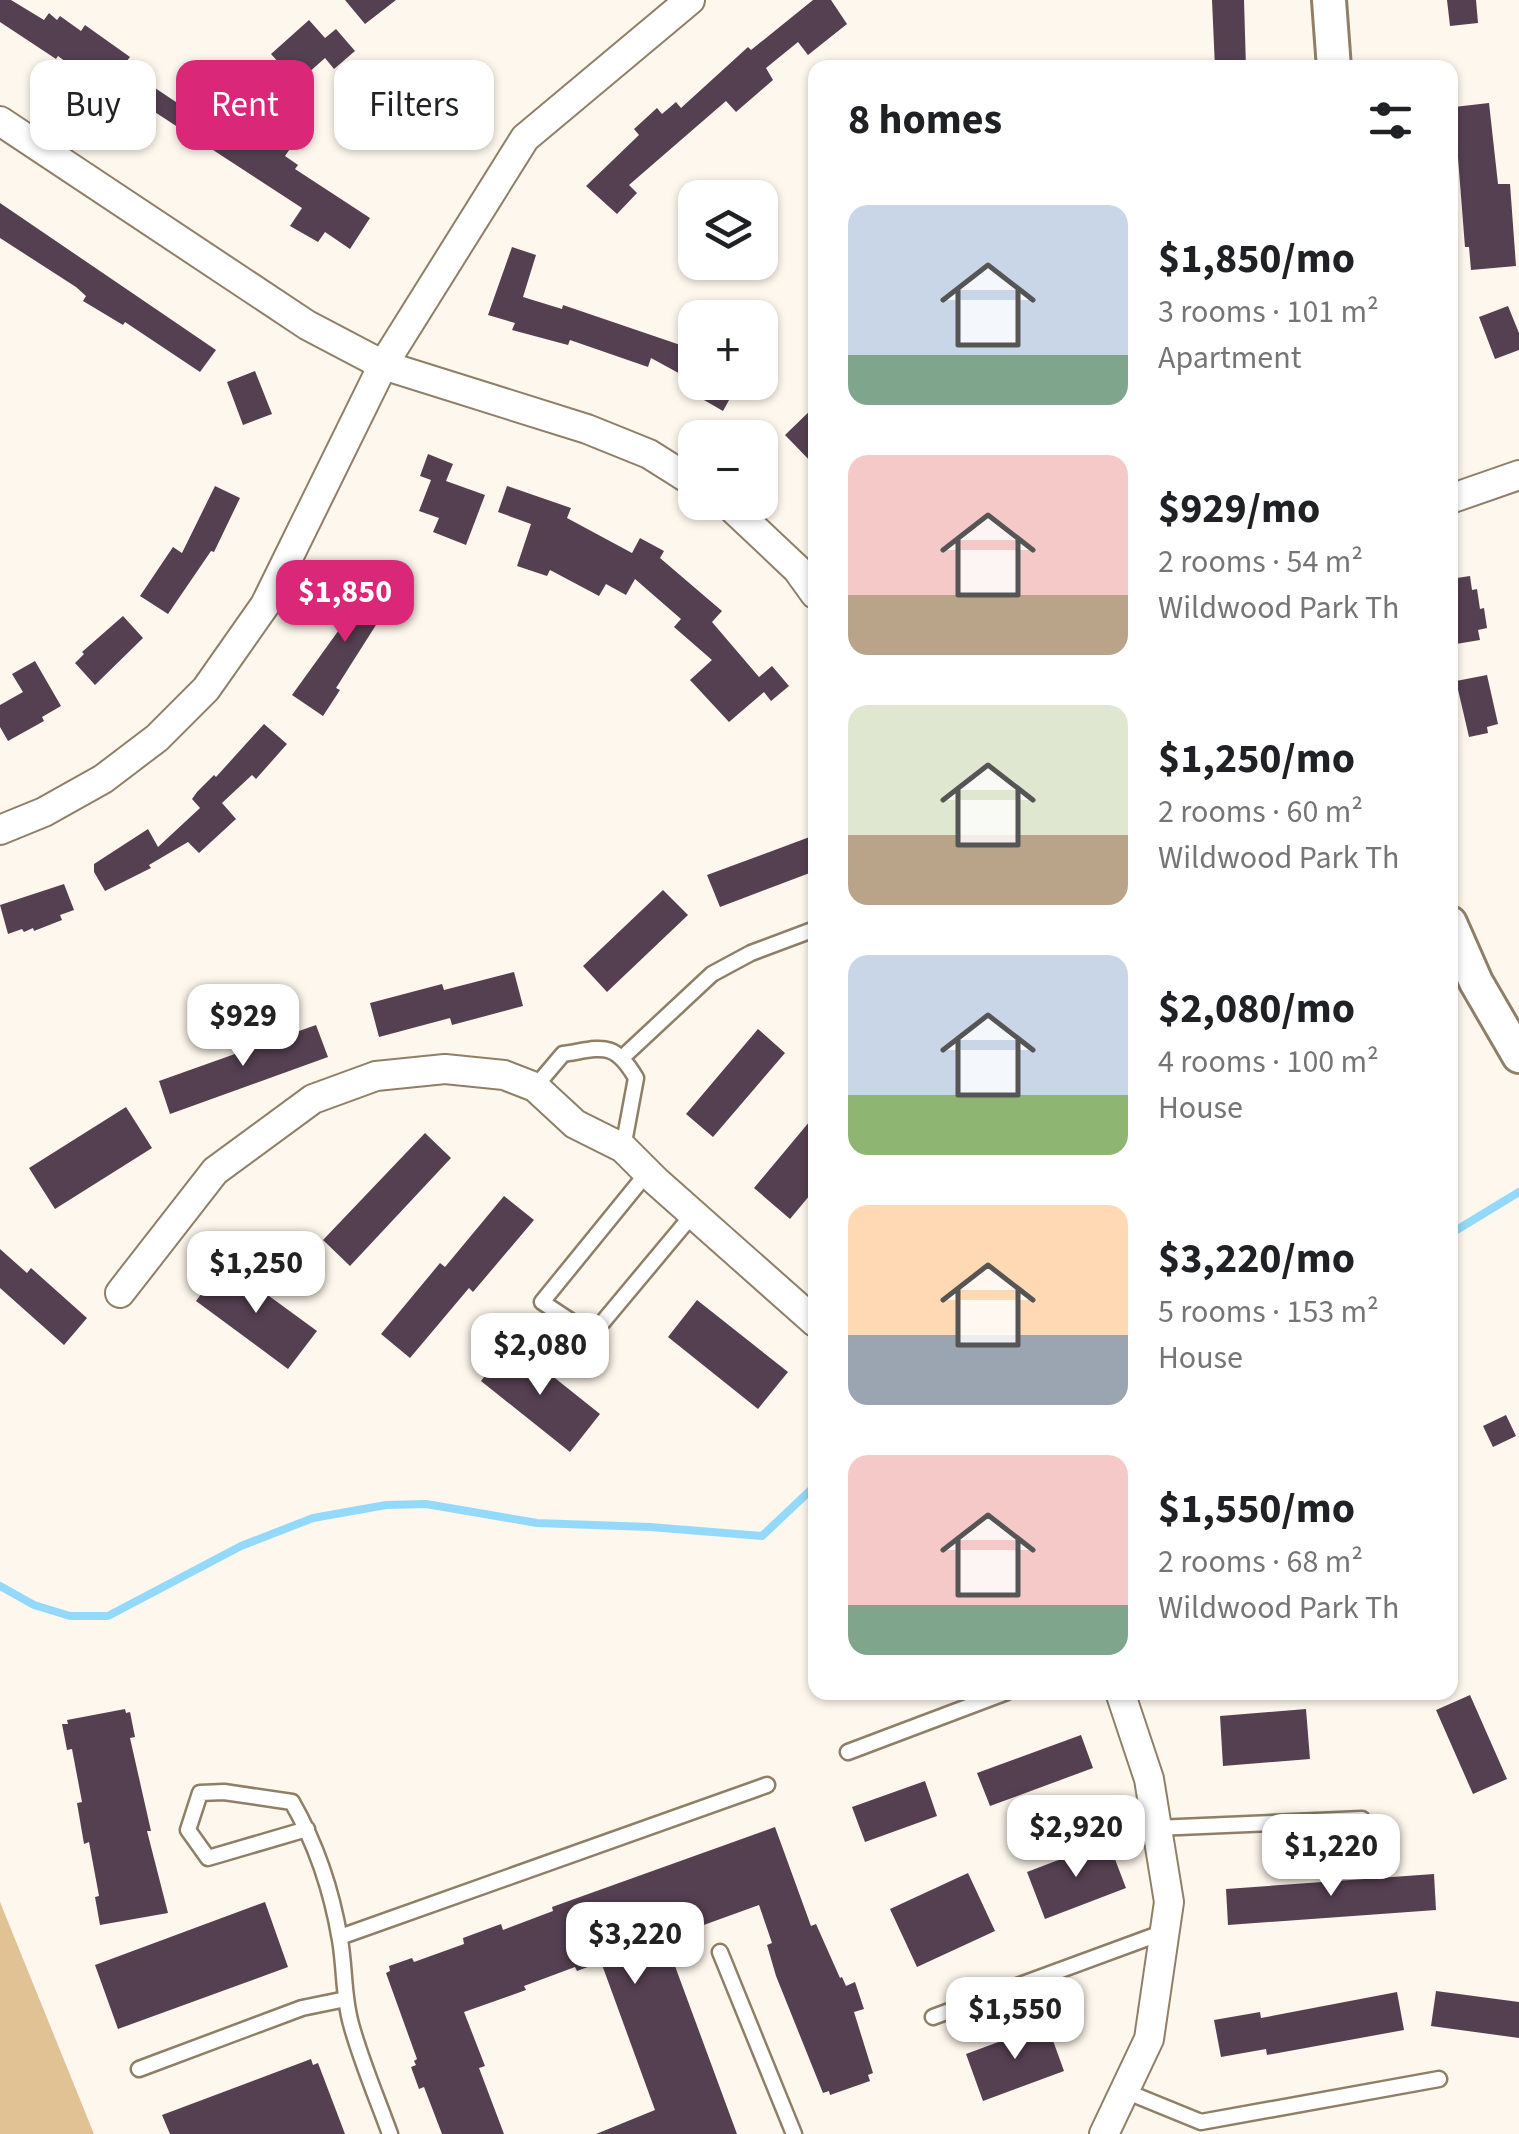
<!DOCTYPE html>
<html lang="en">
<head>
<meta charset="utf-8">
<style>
  body { margin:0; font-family:"Source Sans 3",sans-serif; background:#f2f2f2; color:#202124; height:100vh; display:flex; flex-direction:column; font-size:38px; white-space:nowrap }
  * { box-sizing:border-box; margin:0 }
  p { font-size:32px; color:#757577 }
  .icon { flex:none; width:55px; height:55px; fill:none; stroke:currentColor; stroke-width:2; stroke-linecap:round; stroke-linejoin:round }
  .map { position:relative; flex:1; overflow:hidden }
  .sheet { position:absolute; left:808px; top:60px; width:650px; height:1640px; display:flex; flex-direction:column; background:#fff; border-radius:20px; box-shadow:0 2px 8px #0004 }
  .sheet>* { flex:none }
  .top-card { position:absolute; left:30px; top:60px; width:628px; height:90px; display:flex; gap:20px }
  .buttons { position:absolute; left:678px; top:180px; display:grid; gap:20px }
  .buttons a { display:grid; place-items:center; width:100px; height:100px; border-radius:20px; background:#fff; box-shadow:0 2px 8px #0004; font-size:50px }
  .price { position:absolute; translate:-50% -85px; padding:0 22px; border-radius:20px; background:#fff; color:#222; font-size:32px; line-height:65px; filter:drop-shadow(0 2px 5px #0008) }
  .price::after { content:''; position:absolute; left:50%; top:60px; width:30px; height:22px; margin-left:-15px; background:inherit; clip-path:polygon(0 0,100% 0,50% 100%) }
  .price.active { background:#db2777; color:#fff }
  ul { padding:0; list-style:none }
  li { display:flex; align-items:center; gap:30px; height:250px; padding:0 40px }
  li span { display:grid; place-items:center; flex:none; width:280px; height:200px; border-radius:20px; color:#555 }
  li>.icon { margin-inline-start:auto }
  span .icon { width:120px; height:120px; fill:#fffc; stroke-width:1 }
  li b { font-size:42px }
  h2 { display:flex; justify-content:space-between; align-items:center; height:120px; padding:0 40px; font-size:42px }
  .pill { padding:0 35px; border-radius:20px; background:#fff; box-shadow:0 2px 8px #0004; font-size:35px; line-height:90px }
  .pill.active { background:#db2777; color:#fff }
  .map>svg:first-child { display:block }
  .green { fill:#e0c295 }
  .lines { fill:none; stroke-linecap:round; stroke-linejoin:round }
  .stream { stroke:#93d9fb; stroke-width:8 }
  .building { fill:#554051 }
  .service-casing { stroke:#8f7f67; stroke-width:19 }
  .minor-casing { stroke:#8f7f67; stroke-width:32 }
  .tertiary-casing { stroke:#8f7f67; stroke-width:38 }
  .service { stroke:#fff; stroke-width:14 }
  .minor { stroke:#fff; stroke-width:28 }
  .tertiary { stroke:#fff; stroke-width:32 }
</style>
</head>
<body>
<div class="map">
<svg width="1519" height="2134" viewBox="0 0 1519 2134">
  <rect width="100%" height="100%" fill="#fef7ed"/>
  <path class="green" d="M0 1902 94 2134H0Z"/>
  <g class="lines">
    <path class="stream" d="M1450 1234 1519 1192
      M0 1586 34 1605 70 1616H108L241 1546 313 1518 386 1505 426 1504 537 1523 650 1527 762 1536 815 1486"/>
  </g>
  <path class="building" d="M0 0H11L44 20 49 13 57 20 60 16 81 31 85 25 130 57 126 62 137 69 134 74 176 102 181 94 189 100 192 96 211 108 208 112 249 138 260 121 294 143 285 156 298 165 295 169 370 218 350 249 325 232 318 242 290 226 302 208 144 105 140 111 118 97 117 100 58 56 56 59 0 22Z
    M345 0H396L365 24Z
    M813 0H831L847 24 808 55 798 42 766 68 773 80 736 112 726 101 629 185 637 193 617 214 586 186 639 135 634 129 657 108 662 114 676 102 681 108 748 47 751 50Z
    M1212 0H1244L1246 68H1215Z
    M1447 0H1476L1478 23 1450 26Z
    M309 20 325 38 336 29 355 51 334 69 325 58 297 83 271 54Z
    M1489 103 1498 184H1510L1516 266 1471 270 1469 247H1465L1454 107Z
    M0 203 216 350 200 372 125 322 123 325 83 301 86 296 76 287 0 238Z
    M512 247 536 255 523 297 562 309 563 305 695 350V382L651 358 648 367 570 340 568 345 512 330 515 323 488 315Z
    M1508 306 1519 333V350L1495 359 1479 317Z
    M255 371 272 414 243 425 227 382Z
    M705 382H739L723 411 697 396Z
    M815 406V466L785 435Z
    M428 454 453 464 446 481 485 495 466 545 433 532 439 518 419 511 431 480 420 476Z
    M215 486 240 498 214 552 211 551 168 614 140 596 173 547 182 553Z
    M507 486 571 508 567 518 632 553 640 538 664 551 660 558 722 611 712 622 759 677 772 666 789 686 771 701 764 692 729 722 690 680 712 660 674 627 681 619 635 579 626 595 606 584 599 596 550 570 547 576 517 566 531 524 498 512Z
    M373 572 395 587V595L336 688 340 690 323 716 292 695 349 616 345 613Z
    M1470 576 1472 590 1477 589 1480 609 1484 608 1487 628 1478 630 1480 640 1450 645V579Z
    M123 616 143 638 95 685 75 663 84 654 82 652Z
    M35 661 61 706 42 717 44 721 8 741 0 727V705L23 692 12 674Z
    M1487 675 1498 724 1487 727 1488 733 1469 737 1456 681Z
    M264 724 287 744 256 779 252 775 222 803 236 819 199 853 188 842 149 865 151 868 105 891 94 872V864L148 829 158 847 200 808 192 799 197 792 214 775 216 777Z
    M815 835V871L720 907 707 875Z
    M64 884 74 910 60 915 62 920 34 931 33 928 24 932 22 929 8 934 0 905Z
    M663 890 688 915 607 992 583 966Z
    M514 972 523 1006 452 1025 450 1018 379 1037 370 1003 442 984 444 990Z
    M316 1025 328 1057 170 1114 159 1081Z
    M758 1029 785 1053 713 1137 686 1114Z
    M126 1107 152 1148 55 1209 29 1168Z
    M815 1115V1189L790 1219 754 1188Z
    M425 1133 451 1158 350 1266 323 1240Z
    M504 1196 534 1220 473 1292 469 1288 410 1358 381 1334 440 1263 445 1267Z
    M0 1249 27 1273 31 1268 87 1318 64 1345 0 1288Z
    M224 1263 317 1331 288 1369 196 1301Z
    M697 1300 788 1372 758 1409 668 1337Z
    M511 1343 600 1414 570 1452 481 1381Z
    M1506 1415 1516 1436 1493 1447 1483 1426Z
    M1470 1695 1507 1779 1473 1794 1436 1710Z
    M125 1709 126 1713 130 1712 135 1737 130 1738 151 1831H147L168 1913 100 1925 95 1897 99 1896 89 1842 84 1844 77 1803 82 1802 72 1749 67 1750 62 1724H68L67 1720Z
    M1306 1709 1310 1759 1223 1766 1220 1716Z
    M1081 1735 1093 1768 990 1806 977 1773Z
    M925 1781 937 1816 865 1842 852 1807Z
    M775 1827 811 1926 816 1924 840 1978 842 1977 846 1986 855 1982 864 2009 854 2012 873 2073 868 2075 870 2081 830 2095 829 2091 823 2093 776 1976 767 1945 772 1943 759 1905 665 1939 737 2134H596L655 2110 601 1962 577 1971 575 1967 524 1986 526 1990 464 2012 485 2066 479 2068 504 2134H442L424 2087 419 2089 411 2067 416 2065 414 2061 417 2059 386 1973 390 1971 389 1966 412 1958 414 1962 464 1944 463 1938 501 1924 503 1930 553 1911 552 1907Z
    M1108 1841 1126 1888 1045 1919 1027 1872Z
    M968 1873 995 1931 917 1967 890 1909Z
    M1434 1874 1436 1910 1228 1925 1226 1889Z
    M265 1902 288 1967 118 2029 95 1965Z
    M1436 1991 1519 2002V2038L1431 2026Z
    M1397 1992 1404 2030 1267 2055 1266 2049 1221 2057 1214 2020 1260 2012 1261 2018Z
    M1047 2024 1064 2071 983 2101 966 2054Z
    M311 2059 313 2065 318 2063 345 2134H170L162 2115Z"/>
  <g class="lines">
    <defs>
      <path id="service" d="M624 1056 712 974 751 953 815 929
        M535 1087 563 1054C602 1048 614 1040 636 1078L623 1148
        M647 1173 542 1302 592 1335 693 1214
        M848 1752 1007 1692
        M1156 1828 1362 1819
        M307 1829 208 1858 188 1830 200 1793 224 1792 292 1802C316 1844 332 1892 340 1940 345 1968 343 1996 351 2024 361 2061 377 2098 390 2134
        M340 1937 767 1785
        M720 1952 794 2134
        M933 2017 1164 1932
        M139 2069 302 2008 346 1999
        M1125 2091 1201 2122 1439 2079"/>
      <path id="minor" d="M0 121 307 325 383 365 587 429 649 454 695 483
        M1450 499 1519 475
        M726 502 797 569 815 594
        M0 830 44 812 103 779 157 738 206 689 265 605 383 365 525 138 690 0
        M120 1293 215 1171 313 1099 376 1076 445 1069 504 1075 535 1087 575 1124 623 1148 656 1181 815 1322
        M1104 2134 1149 2039 1169 1902 1149 1779 1120 1692"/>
      <path id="tertiary" d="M1329 0 1334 68
        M1450 923 1476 982 1519 1056"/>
    </defs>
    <use href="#service" class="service-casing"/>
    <use href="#minor" class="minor-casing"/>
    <use href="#tertiary" class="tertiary-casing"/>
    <use href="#service" class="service"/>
    <use href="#minor" class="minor"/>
    <use href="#tertiary" class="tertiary"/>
  </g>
</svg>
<div class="buttons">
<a><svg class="icon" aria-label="layers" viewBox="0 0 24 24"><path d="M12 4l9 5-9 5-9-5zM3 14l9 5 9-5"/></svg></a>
<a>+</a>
<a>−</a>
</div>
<b class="price active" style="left:345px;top:645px">$1,850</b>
<b class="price" style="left:243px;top:1069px">$929</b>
<b class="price" style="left:256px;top:1316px">$1,250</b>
<b class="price" style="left:540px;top:1398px">$2,080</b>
<b class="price" style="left:1076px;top:1880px">$2,920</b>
<b class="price" style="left:1331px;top:1899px">$1,220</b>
<b class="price" style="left:635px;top:1987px">$3,220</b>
<b class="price" style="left:1015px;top:2062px">$1,550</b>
<div class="top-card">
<a class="pill">Buy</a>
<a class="pill active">Rent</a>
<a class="pill">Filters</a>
</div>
<section class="sheet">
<h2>8 homes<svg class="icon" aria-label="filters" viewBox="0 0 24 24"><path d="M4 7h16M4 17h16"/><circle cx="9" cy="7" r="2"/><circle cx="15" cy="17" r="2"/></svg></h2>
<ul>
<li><span style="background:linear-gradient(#c9d6e8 75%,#7fa58c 0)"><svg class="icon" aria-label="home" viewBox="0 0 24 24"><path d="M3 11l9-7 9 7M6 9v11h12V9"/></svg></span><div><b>$1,850/mo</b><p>3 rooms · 101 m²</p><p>Apartment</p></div></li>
<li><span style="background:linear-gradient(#f6c9c9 70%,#b9a48a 0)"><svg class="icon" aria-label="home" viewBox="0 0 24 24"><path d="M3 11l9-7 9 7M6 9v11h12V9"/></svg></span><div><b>$929/mo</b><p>2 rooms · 54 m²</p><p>Wildwood Park Th</p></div></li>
<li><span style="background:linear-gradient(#dfe7d0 65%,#b9a48a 0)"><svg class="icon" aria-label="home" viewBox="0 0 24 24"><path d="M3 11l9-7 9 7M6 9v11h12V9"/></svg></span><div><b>$1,250/mo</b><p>2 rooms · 60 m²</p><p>Wildwood Park Th</p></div></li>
<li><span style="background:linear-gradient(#c9d6e8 70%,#8fb573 0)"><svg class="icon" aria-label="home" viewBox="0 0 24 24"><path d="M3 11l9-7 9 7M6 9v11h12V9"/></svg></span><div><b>$2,080/mo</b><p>4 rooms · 100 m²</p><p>House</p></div></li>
<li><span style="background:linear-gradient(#ffd9b3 65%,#9aa5b1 0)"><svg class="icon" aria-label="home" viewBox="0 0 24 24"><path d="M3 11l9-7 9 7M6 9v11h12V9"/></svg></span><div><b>$3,220/mo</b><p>5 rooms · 153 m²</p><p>House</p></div></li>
<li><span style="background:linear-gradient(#f6c9c9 75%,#7fa58c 0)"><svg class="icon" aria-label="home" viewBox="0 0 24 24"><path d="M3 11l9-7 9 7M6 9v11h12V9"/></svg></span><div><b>$1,550/mo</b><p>2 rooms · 68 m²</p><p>Wildwood Park Th</p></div></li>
</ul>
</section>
</div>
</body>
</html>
